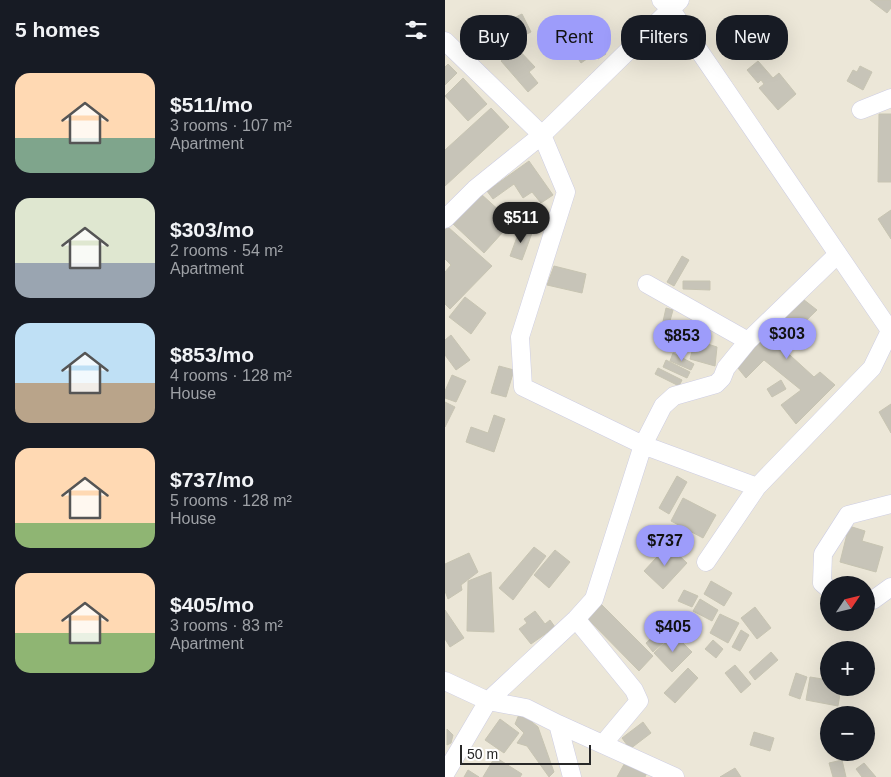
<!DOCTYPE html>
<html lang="en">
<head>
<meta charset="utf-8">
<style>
  body { margin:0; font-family:Helvetica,sans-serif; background:#242831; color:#f1f3f6; height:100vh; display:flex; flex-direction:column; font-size:19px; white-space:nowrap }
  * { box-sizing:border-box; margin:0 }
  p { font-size:16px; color:#9ea1a6 }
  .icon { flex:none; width:28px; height:28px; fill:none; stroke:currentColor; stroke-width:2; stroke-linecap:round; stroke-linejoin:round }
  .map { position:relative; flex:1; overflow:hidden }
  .sheet { display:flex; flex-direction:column; background:#171b24; width:445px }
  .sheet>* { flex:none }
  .hud { position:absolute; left:15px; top:15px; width:355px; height:45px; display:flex; gap:10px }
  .needle { width:32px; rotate:55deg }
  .controls { position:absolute; left:375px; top:576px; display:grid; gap:10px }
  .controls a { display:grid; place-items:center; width:55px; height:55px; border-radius:50%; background:#171b24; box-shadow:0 5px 20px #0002; font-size:25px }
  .scale { position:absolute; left:15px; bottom:12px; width:131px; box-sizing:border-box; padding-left:5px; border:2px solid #282828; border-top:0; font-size:14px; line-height:18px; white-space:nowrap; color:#282828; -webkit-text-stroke:4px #fff; paint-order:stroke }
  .price { position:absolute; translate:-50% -42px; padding:0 11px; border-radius:18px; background:#9d9cfa; color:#111; font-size:16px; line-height:32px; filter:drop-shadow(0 1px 2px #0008) }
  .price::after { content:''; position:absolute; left:50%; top:30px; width:15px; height:11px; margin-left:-8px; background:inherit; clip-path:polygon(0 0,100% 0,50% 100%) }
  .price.on { background:#222; color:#fff }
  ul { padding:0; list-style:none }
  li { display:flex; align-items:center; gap:15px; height:125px; padding:0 15px }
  li span { display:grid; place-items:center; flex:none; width:140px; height:100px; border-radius:15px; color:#555 }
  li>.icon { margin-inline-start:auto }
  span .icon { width:60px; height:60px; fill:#fffc; stroke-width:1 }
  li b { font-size:21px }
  h2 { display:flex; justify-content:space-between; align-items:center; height:60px; padding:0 15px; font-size:21px }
  .tag { padding:0 18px; border-radius:20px; background:#171b24; box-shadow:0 5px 20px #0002; font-size:18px; line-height:45px }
  .tag.on { background:#9d9cfa; color:#111 }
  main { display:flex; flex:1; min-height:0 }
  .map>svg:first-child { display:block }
  .building { fill:#c7c4b8; stroke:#c7c4b2 }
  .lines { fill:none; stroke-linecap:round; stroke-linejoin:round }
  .minor-casing { stroke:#cdcde3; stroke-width:19 }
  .minor { stroke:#fff; stroke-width:18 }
</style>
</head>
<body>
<main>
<section class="sheet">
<h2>5 homes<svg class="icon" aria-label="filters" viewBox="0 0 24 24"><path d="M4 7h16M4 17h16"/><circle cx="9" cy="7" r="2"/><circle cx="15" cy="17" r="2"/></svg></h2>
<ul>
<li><span style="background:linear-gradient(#ffd9b3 65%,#7fa58c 0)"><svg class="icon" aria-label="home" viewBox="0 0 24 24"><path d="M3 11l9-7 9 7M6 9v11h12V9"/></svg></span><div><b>$511/mo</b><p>3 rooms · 107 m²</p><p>Apartment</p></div></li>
<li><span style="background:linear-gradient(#dfe7d0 65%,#9aa5b1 0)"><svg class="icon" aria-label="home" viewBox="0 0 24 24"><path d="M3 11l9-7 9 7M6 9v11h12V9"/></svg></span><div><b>$303/mo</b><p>2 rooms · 54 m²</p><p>Apartment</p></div></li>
<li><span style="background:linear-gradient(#bfe0f5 60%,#b9a48a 0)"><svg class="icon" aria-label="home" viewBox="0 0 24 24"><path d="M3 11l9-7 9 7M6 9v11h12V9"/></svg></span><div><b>$853/mo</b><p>4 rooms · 128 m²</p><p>House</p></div></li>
<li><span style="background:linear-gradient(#ffd9b3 75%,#8fb573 0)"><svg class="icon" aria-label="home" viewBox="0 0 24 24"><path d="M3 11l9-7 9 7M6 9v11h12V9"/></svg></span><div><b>$737/mo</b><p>5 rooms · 128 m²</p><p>House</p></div></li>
<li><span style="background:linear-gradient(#ffd9b3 60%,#8fb573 0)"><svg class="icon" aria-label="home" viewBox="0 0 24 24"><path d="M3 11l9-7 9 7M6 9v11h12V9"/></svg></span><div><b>$405/mo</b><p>3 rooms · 83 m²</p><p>Apartment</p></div></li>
</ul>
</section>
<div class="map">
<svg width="446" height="777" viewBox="0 0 446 777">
  <rect width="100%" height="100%" fill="#ece7d8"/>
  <path class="building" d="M425 0H446V8L442 13Z
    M77 14 86 32 49 50 40 32Z
    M150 31 160 45 156 47 161 54 153 59 149 54 136 63 126 48Z
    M71 47 90 67 84 72 93 83 83 92 56 61Z
    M313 61 328 78 334 73 351 94 333 110 314 88 319 84 316 80 313 83 302 70Z
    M3 64 12 73 0 85V67Z
    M415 66 427 72 418 90 402 81 408 70 412 72Z
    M18 78 42 104 23 121 0 96Z
    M46 108 64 127 0 186V150Z
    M434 114H446V182H433Z
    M84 161 108 195 96 203 87 192 78 198 69 184 48 199 42 191Z
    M36 194 67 222 39 253 7 223Z
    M83 203 95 207 87 230 76 226Z
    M446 210V239L433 219Z
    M3 227 47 266 5 309 0 304V272L6 265 0 259V230Z
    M75 229 87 233 77 260 65 256Z
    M237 256 244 260 229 286 222 282Z
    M109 266 141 274 137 293 102 285Z
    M238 281H265V290L238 289Z
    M354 296 372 310 335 346 369 377 375 372 390 385 351 424 336 405 356 390 319 360 301 378 288 362Z
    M20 297 41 313 26 334 4 317Z
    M221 308 228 310 223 328 217 326Z
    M6 335 25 360 11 370 0 355V340Z
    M250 340 272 347 270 366 245 359Z
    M228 353 249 364 246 370 225 361Z
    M221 360 245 372 242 378 218 367Z
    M54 366 69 370 61 397 46 393Z
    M213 368 237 380 234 386 210 374Z
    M7 375 21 381 11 402 0 398V391Z
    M336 380 341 389 327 397 322 389Z
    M0 402 10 407 0 427Z
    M446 404V433L434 412Z
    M49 415 60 419 49 452 21 442 26 427 43 433Z
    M232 476 242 482 224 514 214 508Z
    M238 498 271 515 258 538 226 521Z
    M404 526 420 531 417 541 438 547 431 572 395 562Z
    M223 545 242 563 218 589 199 571Z
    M89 547 101 556 68 600 54 588Z
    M110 550 125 562 104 588 89 575Z
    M24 553 33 572 16 585 17 590 3 599 0 591V564Z
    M46 572 49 632 22 631 23 581Z
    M266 581 287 593 279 606 259 594Z
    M239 590 253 596 247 607 233 601Z
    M255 599 273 610 267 621 248 611Z
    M154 602 208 656 194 671 140 616Z
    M310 607 326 628 312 639 296 618Z
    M0 610 19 638 5 647 0 639Z
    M90 611 100 624 105 620 110 627 86 644 74 629 82 623 79 619Z
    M275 614 294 623 283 643 265 633Z
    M296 630 304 635 295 651 287 647Z
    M211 634 218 643 208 652 201 643Z
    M229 634 247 652 227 672 209 653Z
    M268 640 278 649 271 658 260 649Z
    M326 652 333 660 310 680 304 672Z
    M290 665 306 684 296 693 280 673Z
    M243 668 253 678 230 703 219 693Z
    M351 673 362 677 355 699 344 695Z
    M365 677 384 680V688H396L393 706 361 700Z
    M75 712 93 727 109 772 104 777 82 746 72 743 79 733 70 724Z
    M55 719 74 733 59 753 40 740Z
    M198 722 206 733 185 749 177 738Z
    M2 729 8 735 6 743 2 745Z
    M309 732 329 738 325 751 305 745Z
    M50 757 77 774 75 777H38Z
    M182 759 203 770 200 777H172Z
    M397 760 401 777H388L384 763Z
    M419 763 431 777H417L411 769Z
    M290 768 296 777H275Z
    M23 770 34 777H19Z"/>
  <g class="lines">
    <defs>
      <path id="minor" d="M216 0 225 8 446 332
        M0 41 97 135 121 192 75 337 78 387 198 445 312 487
        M416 110 446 98
        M0 219 30 189 97 135 235 0
        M202 284 303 341
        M261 562 312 487 427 368 445 331
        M384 589 377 583 378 554 403 515 446 504
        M421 600H428L446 587
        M131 619 189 690 194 701 158 744
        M0 681 43 701 81 708 113 724 127 777
        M113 724 230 777
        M0 774 43 701 131 619 149 599 198 445 218 406 229 396 271 384 277 378 281 368 303 341 393 254"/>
    </defs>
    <use href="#minor" class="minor-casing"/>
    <use href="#minor" class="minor"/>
  </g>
</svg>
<div class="controls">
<a><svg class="needle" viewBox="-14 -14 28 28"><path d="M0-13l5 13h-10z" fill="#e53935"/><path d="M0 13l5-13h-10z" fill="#9ea1a6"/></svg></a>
<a>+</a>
<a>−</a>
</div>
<div class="scale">50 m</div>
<b class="price on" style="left:76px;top:244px">$511</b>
<b class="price" style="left:342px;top:360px">$303</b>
<b class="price" style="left:237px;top:362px">$853</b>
<b class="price" style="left:220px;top:567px">$737</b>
<b class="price" style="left:228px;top:653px">$405</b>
<div class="hud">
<a class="tag">Buy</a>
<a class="tag on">Rent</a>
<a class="tag">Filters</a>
<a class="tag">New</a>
</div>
</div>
</main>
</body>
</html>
